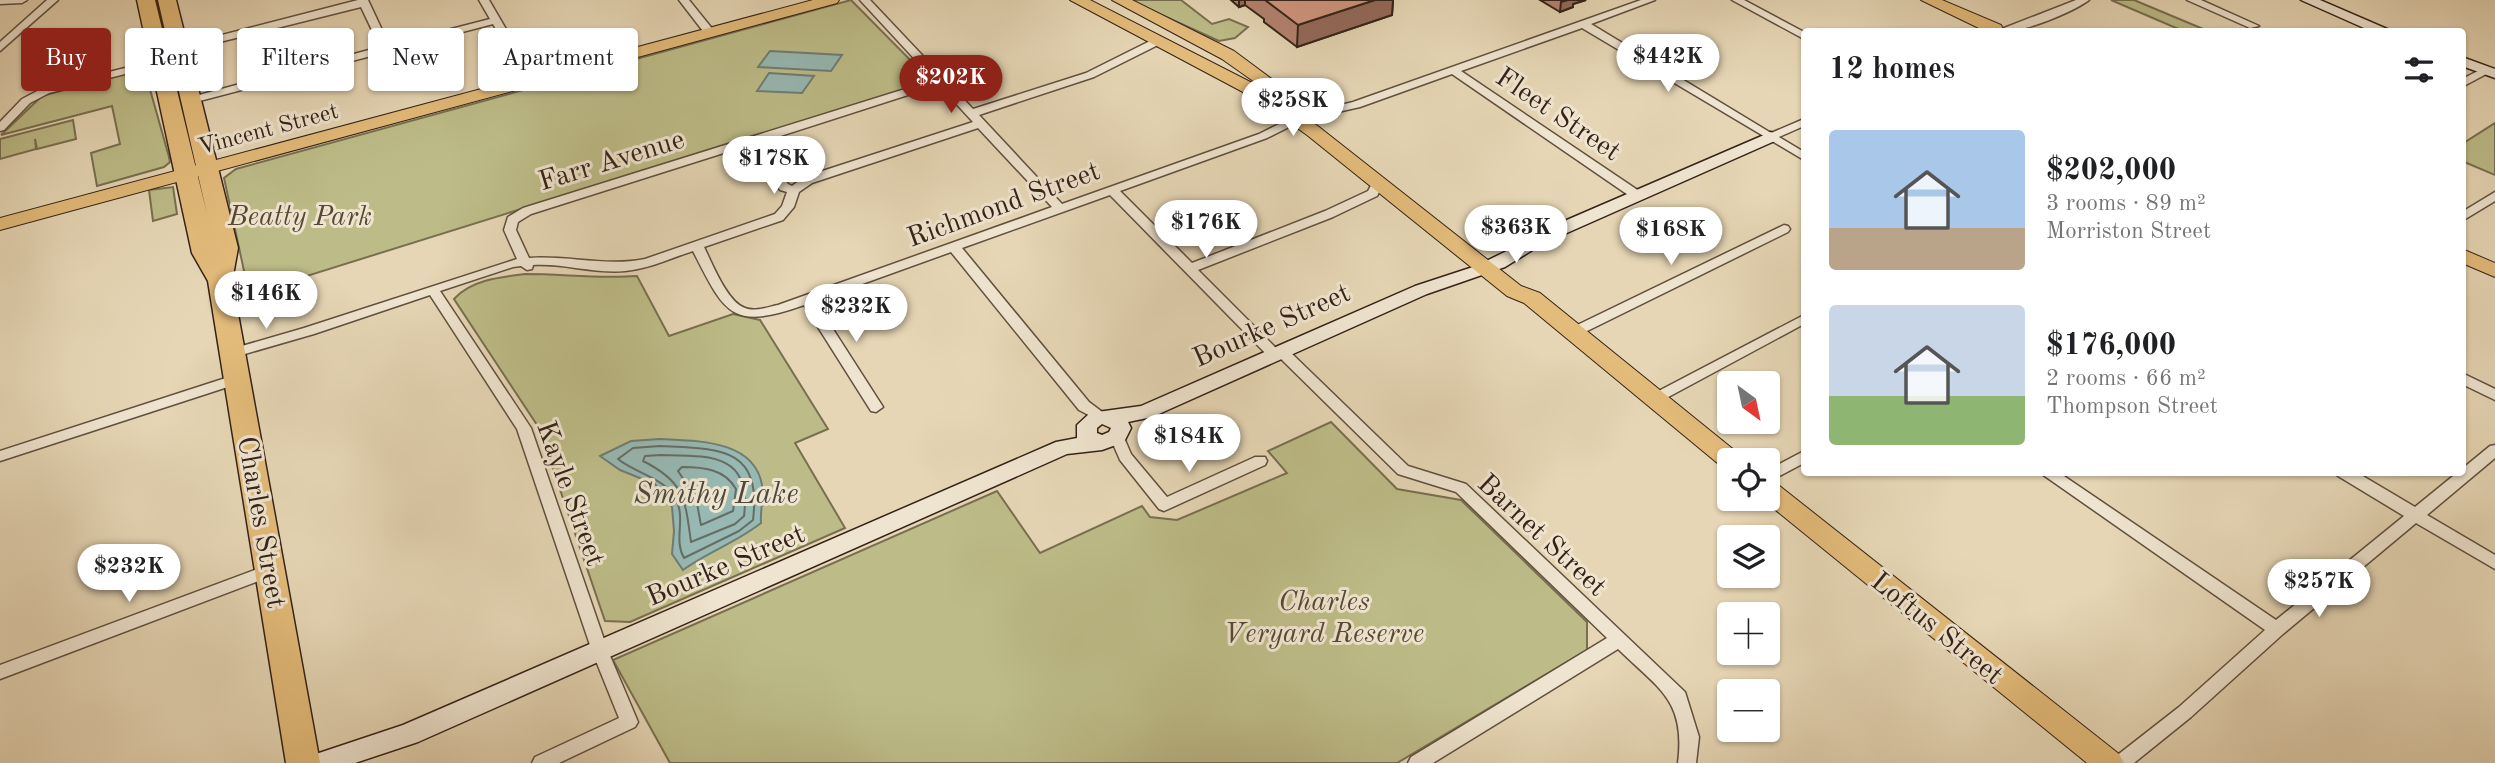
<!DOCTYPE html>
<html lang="en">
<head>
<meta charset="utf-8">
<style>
  body { margin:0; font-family:"Old Standard TT",serif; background:#f6f6f6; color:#202124; height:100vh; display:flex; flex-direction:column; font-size:26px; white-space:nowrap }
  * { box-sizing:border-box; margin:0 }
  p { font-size:23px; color:#757577 }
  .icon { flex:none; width:38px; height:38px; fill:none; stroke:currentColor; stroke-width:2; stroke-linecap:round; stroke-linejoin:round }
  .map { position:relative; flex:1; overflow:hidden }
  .side { position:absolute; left:1801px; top:28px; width:665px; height:448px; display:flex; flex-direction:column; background:#fff; border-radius:7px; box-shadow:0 2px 5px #0004 }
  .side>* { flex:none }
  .hud { position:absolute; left:21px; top:28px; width:665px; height:63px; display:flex; gap:14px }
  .needle { width:46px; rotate:147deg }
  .tools { position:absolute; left:1717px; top:371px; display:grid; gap:14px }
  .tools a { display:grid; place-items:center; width:63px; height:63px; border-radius:7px; background:#fff; box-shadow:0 2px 5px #0004; font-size:35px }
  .price { position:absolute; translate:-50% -60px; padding:0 16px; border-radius:24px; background:#fff; color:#222; font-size:23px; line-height:46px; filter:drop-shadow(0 2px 4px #0008) }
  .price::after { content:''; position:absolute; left:50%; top:42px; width:21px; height:16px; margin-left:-10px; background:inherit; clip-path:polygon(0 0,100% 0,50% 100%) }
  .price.current { background:#8f2418; color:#fff }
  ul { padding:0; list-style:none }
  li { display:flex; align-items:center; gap:21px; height:175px; padding:0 28px }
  li span { display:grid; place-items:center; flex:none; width:196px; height:140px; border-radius:7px; color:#555 }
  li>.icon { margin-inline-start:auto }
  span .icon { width:84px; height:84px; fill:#fffc; stroke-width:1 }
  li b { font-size:30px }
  h2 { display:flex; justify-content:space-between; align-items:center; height:84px; padding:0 28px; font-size:30px }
  .chip { padding:0 24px; border-radius:7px; background:#fff; box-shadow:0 2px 5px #0004; font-size:24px; line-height:63px }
  .chip.current { background:#8f2418; color:#fff }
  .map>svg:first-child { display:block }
  .green { fill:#bdbc88; stroke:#786f50; stroke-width:2 }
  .water { fill:#97b8b3; stroke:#6f7c75; stroke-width:2 }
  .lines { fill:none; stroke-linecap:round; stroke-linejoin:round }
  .shore { stroke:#666d66; stroke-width:2 }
  .street-casing { stroke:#604f3f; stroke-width:3 }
  .secondary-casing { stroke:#342218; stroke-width:3 }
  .primary-casing { stroke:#342218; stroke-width:2 }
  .highway-casing { stroke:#342218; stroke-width:3 }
  .street { fill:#efe4cf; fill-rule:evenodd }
  .secondary { fill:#efe4cf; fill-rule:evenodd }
  .primary { fill:#e3bb7a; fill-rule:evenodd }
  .highway { fill:#e3bb7a; fill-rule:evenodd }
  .wall { fill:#b58371; stroke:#342218; stroke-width:2 }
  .shaded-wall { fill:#946a5c; stroke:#342218; stroke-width:2 }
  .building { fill:#d39883; stroke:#342218; stroke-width:2 }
  .labels { text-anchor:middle; stroke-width:6; stroke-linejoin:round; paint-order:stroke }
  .far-street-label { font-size:23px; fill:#342218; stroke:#efe4cf }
  .street-label { font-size:28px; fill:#342218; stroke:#efe4cf }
  .park-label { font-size:28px; font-style:italic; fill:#564834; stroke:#efe4cf }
  .water-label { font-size:30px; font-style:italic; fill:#4d483f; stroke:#efe4cf }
</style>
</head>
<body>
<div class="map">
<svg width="2495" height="763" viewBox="0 0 2495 763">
  <rect width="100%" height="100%" fill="#e6d6b5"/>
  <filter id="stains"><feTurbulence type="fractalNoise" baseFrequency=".00286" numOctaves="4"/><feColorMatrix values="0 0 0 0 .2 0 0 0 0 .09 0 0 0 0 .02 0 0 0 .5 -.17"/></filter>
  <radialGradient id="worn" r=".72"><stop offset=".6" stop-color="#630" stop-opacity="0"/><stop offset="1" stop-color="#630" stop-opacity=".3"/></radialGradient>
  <path class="green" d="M851 0 931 81 249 294 224 178 236 169Z
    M1129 0H1181L1212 24 1229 19 1248 27 1235 38 1219 41Z
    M2111 0H2134L2208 31H2183Z
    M144 68 169 157 170 162 164 167 97 186 91 153 120 144 112 106 1 135 42 96Z
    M73 120 76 139 37 149 35 139 36 149 0 159V139Z
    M2495 123V175L2462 161V144Z
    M173 187 177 214 153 221 149 190Z
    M525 274C563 274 599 279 637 276L669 336 733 314 760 320 828 429 795 443 845 528 630 622 605 621 539 428 454 299C471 280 500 277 525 274Z
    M1331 422 1397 489 1461 500 1587 622V650L1397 763H670L613 660 997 491 1040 553 1142 506 1150 517 1177 520 1287 473 1268 451Z"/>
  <path class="water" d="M770 51 842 55 831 71 758 67Z
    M769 73 814 76 802 93 757 91Z
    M660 439C695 441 754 439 762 485 764 496 760 511 761 523 737 542 708 552 683 570L672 554 674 531 672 507 655 484 620 470 600 456 631 441Z"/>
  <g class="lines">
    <path class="shore" d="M660 446C719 449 762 446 753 520L739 531 684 558C676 544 681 530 680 515 678 479 640 477 618 459L633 448Z
      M661 455C710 456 752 453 744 516L735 524 691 542C685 499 685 482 643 461L645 456Z
      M682 467C703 467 725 469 736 489L733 511 701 525 696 498 678 471Z"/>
    <defs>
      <path id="street" d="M0 0H27L22 3 0 4Z
        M47 0H58L0 51V42Z
        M358 0H368L389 45 490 19 479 0H489L537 82 532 85 528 84 493 24 192 103 187 100 188 98 251 81 244 36 179 52 175 51V47ZM361 7 380 47 261 79 253 34Z
        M679 0H689L714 31V35H706Z
        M860 0H870L973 109 1086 73 1154 39H1162V43L1094 77 979 115 1062 204 1259 134 1279 124 1288 113H1296L1298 115 1287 128 1267 138 1120 191 1192 263 1325 211 1368 191 1374 180H1382L1384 183 1377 196 1333 217 1198 270 1277 349H1287L1408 466 1466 484 1685 692 1699 737 1696 763H1678C1686 700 1659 689 1618 649L1433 763H1408L1411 757 1607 638 1456 492 1398 474 1280 358H1270L1110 195 962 248 1089 402 1109 417 1102 422 1079 410 951 252 815 301 883 407 876 412 871 411 804 305C731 331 725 314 693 251 671 258 648 269 625 271 594 274 564 263 533 265L532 269 527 270 521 266 513 267 440 291 531 428 608 651 638 722 635 727 559 763H532L535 757 619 718 592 651 517 429 430 295 314 334 238 356H228L226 353 228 350 304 328 517 259 504 230 508 217 523 208 934 80ZM939 85 973 122 804 177 792 186 788 184 759 143ZM978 128 1052 207 778 305C768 307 755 312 745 308 727 302 712 263 704 247L783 220 794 207 799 192 812 183ZM749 145 780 190 787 192 782 206 775 214 645 259C606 267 569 255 529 258L516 230 518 222 531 214Z
        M1641 0H1655L1591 24 1771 133 1804 119V126L1779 137 1804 152V160L1582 28 1461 71 1642 193 1644 196 1642 199H1634L1452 74 1360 107 1320 116 1300 112 1298 110 1304 107 1320 110 1353 102Z
        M1732 0H1744L1804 32V39Z
        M2076 0H2089C2073 12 2017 36 1999 30Z
        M2187 0H2201L2259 26 2250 28Z
        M161 59 165 60V64L49 93 30 103 4 130 0 131V122L22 99 41 89Z
        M2486 67 2491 70 2490 72 2462 87V79Z
        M2495 192V201L2462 221V212Z
        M1784 225 1788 226 1790 229 1788 232 1577 336 1572 337 1565 333 1567 330Z
        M1804 315V324L1659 402H1649L1647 399 1649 396Z
        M2462 373 2495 389V400L2462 384Z
        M238 374 243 376 245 379 243 382 0 461V451Z
        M1117 432 1122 433 1131 454 1167 497 1255 457H1265L1267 461 1265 465 1164 511 1159 509 1120 460 1110 437 1112 433Z
        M2495 445V458L2427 515 2495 555V569L2416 523 2283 634 2191 717 2134 763H2112L2115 757 2179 707 2265 630 2039 472H2058L2276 620 2404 516 2338 476 2336 472H2356L2415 507 2458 472H2462V469L2490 446Z
        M1804 451V463L1768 482V470Z
        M271 564 277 566 279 570 277 574 0 679V665Z"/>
      <path id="secondary" d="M2301 0H2320L2394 32H2373Z
        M2462 57 2495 69V78L2462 66Z
        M1771 132 1779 137 1777 140 1542 244 1505 267 1427 294 1152 417 1128 422 1131 428 1124 442 1102 450 1067 454 418 742 355 763H310L313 755 403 725 1056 442 1077 438V425L1090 413 1141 406 1415 286 1476 266 1517 246 1514 242 1517 238 1532 235ZM1102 424 1111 428 1109 432 1102 435 1097 433V428Z"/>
      <path id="primary" d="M813 0H839L837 3 0 230V218Z
        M1070 0H1090L1266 90 1222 59 1112 0H1132L1234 51 1285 89 1282 93H1272L1319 127 1521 286 1540 293 1739 454 1742 460H1729V468L1721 466 1524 303 1507 296 1307 135 1258 100Z
        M1921 0H1942L2001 25 2003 29 2002 32H1987Z
        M2462 249 2495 263V277L2462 263Z
        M1768 481 1777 484 2119 754 2124 763H2087L1762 499H1768Z"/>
      <path id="highway" d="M137 0H155L207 214 158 0H176L238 248 232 281 320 763H286L208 281 192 253Z"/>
    </defs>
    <use href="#street" class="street-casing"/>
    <use href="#secondary" class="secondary-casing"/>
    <use href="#primary" class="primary-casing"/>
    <use href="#highway" class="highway-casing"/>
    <use href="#street" class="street"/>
    <use href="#secondary" class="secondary"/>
    <use href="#primary" class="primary"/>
    <use href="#highway" class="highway"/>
  </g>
  <path class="wall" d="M1231 0H1393L1392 15 1297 47 1264 22V19L1245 5 1239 7Z
    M1540 0H1586L1573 4V7L1560 12Z"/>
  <path class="shaded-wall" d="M1239 0H1245V5L1239 7Z
    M1375 0H1393L1392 15 1297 47 1298 25Z
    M1568 0H1586L1573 4V7L1560 12 1561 2Z"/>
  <path class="building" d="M1265 0H1375L1298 25Z"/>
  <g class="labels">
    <g class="far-street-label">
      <text transform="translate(268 128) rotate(-15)" y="8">Vincent Street</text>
    </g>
    <g class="street-label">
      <text transform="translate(1559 113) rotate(34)" y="10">Fleet Street</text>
      <text transform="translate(611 159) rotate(-17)" y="10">Farr Avenue</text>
      <text transform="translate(1003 203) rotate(-20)" y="10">Richmond Street</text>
      <text transform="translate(1271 324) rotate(-24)" y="10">Bourke Street</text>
      <text transform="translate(572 493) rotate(70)" y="10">Kayle Street</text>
      <text transform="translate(263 522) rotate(80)" y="10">Charles Street</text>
      <text transform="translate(1543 534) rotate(43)" y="10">Barnet Street</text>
      <text transform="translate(725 564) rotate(-23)" y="10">Bourke Street</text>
      <text transform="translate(1938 627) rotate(39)" y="10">Loftus Street</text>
    </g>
    <g class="park-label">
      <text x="300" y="225">Beatty Park</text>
      <text x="1324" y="610">Charles<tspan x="1324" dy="32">Veryard Reserve</tspan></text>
    </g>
    <g class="water-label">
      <text x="716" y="503">Smithy Lake</text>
    </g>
  </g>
  <rect width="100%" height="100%" filter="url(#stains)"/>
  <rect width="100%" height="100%" fill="url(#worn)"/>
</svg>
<div class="tools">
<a><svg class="needle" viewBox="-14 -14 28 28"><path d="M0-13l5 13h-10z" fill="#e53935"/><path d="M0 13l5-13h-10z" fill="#757577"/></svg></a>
<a><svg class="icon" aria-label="locate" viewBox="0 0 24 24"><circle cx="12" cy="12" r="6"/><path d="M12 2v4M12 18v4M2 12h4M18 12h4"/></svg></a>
<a><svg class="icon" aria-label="layers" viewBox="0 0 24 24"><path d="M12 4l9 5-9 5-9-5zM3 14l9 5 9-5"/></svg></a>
<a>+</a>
<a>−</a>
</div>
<b class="price" style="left:1668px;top:94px">$442K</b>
<b class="price current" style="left:951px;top:115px">$202K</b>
<b class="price" style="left:1293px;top:138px">$258K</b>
<b class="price" style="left:774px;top:196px">$178K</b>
<b class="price" style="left:1206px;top:260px">$176K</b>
<b class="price" style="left:1516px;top:265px">$363K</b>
<b class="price" style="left:1671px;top:267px">$168K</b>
<b class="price" style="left:266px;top:331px">$146K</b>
<b class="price" style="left:856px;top:344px">$232K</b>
<b class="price" style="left:1189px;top:474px">$184K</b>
<b class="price" style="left:129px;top:604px">$232K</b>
<b class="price" style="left:2319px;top:619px">$257K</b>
<div class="hud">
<a class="chip current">Buy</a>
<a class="chip">Rent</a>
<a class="chip">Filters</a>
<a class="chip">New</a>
<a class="chip">Apartment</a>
</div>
<section class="side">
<h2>12 homes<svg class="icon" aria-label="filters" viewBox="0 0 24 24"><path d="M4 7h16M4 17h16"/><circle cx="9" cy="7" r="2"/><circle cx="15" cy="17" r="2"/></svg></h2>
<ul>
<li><span style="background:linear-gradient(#a9c7e8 70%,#b9a48a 0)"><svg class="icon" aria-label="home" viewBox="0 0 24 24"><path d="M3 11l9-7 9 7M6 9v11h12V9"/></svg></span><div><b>$202,000</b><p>3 rooms · 89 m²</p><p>Morriston Street</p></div></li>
<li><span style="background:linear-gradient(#c9d6e8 65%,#8fb573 0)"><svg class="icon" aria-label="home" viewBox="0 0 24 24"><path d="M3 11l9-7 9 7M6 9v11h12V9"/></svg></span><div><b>$176,000</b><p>2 rooms · 66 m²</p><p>Thompson Street</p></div></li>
</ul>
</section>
</div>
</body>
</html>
